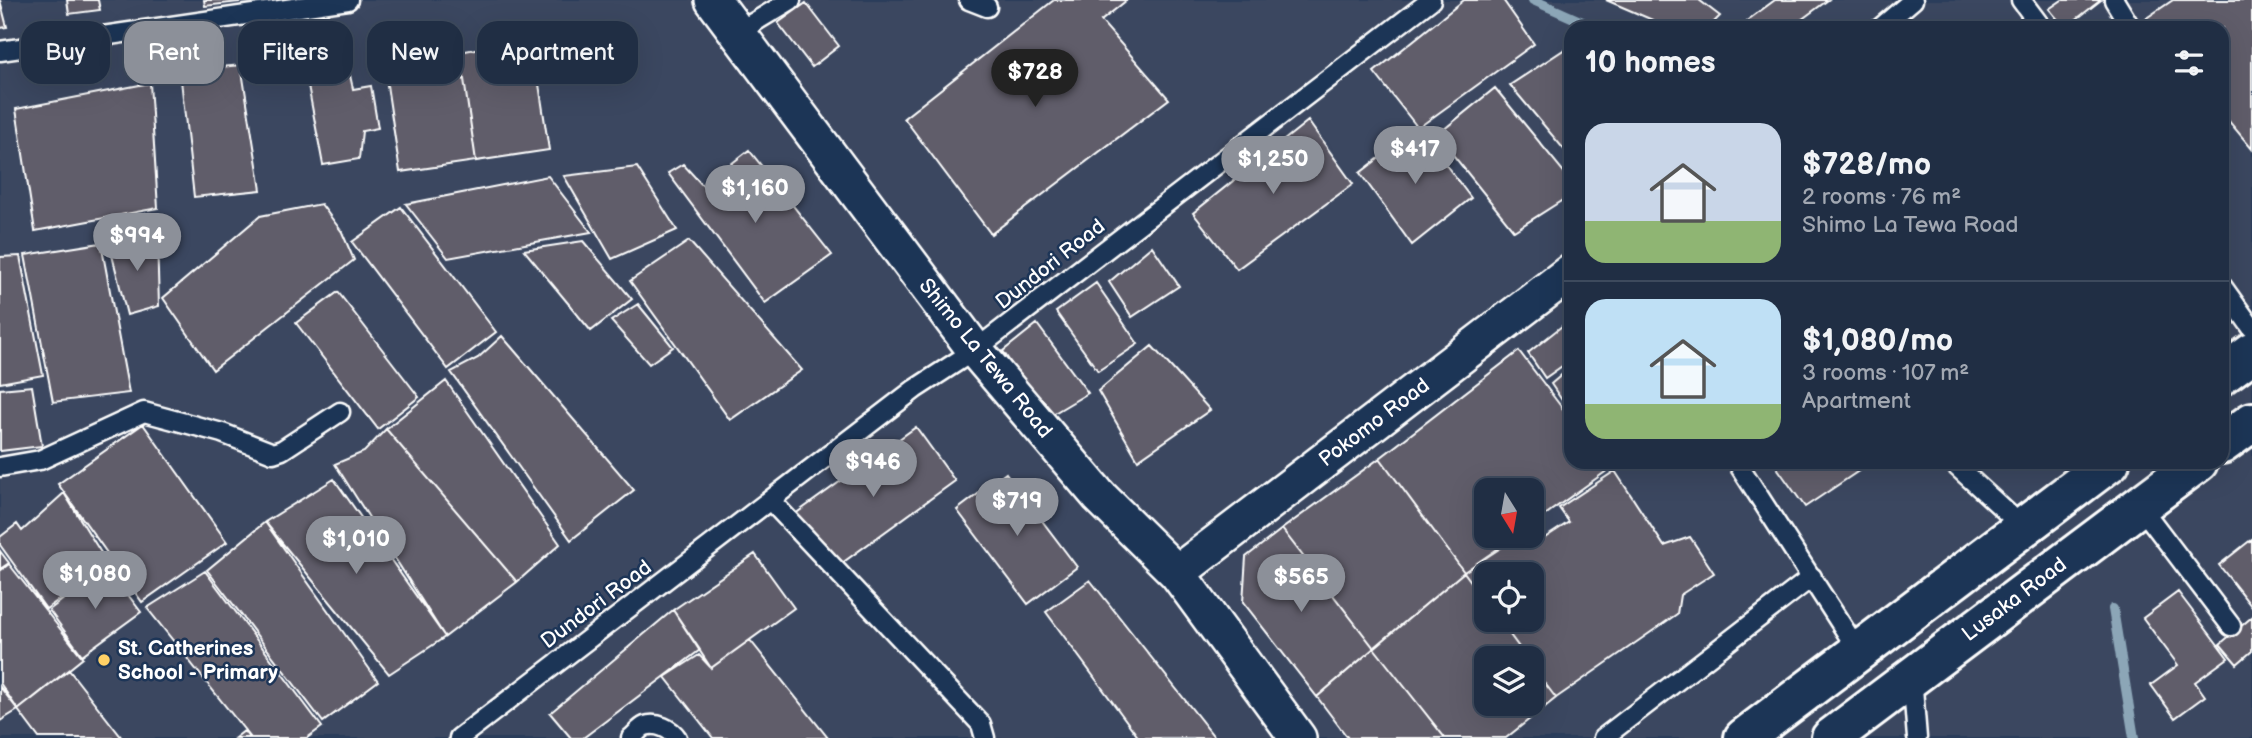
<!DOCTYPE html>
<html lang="en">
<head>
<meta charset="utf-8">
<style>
  body { margin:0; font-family:"Balsamiq Sans",sans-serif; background:#2d3a4f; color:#f1f3f6; height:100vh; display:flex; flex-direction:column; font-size:26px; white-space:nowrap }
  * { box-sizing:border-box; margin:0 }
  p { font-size:23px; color:#a2a8b2 }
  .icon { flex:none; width:38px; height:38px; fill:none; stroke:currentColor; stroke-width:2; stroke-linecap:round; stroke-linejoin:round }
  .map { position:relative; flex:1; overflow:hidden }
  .details { position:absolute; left:1564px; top:21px; width:665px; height:448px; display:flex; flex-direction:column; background:#202e44; border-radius:21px; box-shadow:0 7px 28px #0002,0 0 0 2px #3d4a5d }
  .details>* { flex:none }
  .top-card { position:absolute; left:21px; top:21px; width:665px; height:63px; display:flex; gap:14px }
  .needle { width:46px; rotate:169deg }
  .tools { position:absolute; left:1474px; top:478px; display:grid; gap:14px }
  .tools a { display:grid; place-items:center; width:70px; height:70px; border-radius:14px; background:#202e44; box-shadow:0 7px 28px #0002,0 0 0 2px #3d4a5d; font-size:35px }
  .price { position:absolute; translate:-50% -60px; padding:0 16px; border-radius:24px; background:#8c9099; color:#fff; font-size:23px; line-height:46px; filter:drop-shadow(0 2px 4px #0008) }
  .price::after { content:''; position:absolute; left:50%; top:42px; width:21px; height:16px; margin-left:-10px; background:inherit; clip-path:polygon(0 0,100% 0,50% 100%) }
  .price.selected { background:#222; color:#fff }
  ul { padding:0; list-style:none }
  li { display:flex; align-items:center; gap:21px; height:175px; padding:0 21px }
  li+li { border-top:2px solid #3d4a5d }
  li span { display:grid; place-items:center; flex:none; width:196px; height:140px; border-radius:21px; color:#555 }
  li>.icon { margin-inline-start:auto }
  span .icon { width:84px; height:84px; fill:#fffc; stroke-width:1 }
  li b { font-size:30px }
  h2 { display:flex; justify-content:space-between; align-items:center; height:84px; padding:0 21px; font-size:30px }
  .chip { padding:0 24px; border-radius:21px; background:#202e44; box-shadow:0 7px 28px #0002,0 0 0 2px #3d4a5d; font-size:24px; line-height:63px }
  .chip.selected { background:#8c9099; color:#fff }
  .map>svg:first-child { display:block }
  .built { fill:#3a4760; fill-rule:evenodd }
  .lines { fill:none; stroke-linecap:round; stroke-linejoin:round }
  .stream { stroke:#8ca6b7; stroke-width:10 }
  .building { fill:#605d6b; stroke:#fff; stroke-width:2 }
  .service-casing { stroke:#fff; stroke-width:23 }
  .minor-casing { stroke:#fff; stroke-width:40 }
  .secondary-casing { stroke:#fff; stroke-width:44 }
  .service { stroke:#1d3557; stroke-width:18 }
  .minor { stroke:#1d3557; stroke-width:35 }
  .secondary { stroke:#1d3557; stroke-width:38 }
  .poi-dot { fill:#ffd166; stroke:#1d3557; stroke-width:2.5 }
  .labels { text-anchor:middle; stroke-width:5; stroke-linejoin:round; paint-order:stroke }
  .street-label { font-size:21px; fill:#fff; stroke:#1d3557 }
  .poi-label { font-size:21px; font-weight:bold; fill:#fff; stroke:#1d3557; text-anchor:start }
</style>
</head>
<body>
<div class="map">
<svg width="2252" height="738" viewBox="0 0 2252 738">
  <rect width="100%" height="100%" fill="#2a3d5b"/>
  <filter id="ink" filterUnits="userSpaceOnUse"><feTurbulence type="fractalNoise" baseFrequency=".0143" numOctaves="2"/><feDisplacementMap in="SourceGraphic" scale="14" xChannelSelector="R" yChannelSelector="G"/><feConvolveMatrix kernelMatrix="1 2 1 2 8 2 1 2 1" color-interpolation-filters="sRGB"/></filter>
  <g filter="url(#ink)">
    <path class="built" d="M0 0H2252V738H0ZM1572 28H2222V462H1572ZM1486 490H1531V536H1486ZM1486 574H1531V620H1486ZM1486 658H1531V704H1486Z"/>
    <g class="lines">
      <path class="stream" d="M1533 0 1596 28
        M2113 609 2134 738"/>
    </g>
    <path class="building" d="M0 0 7 27 0 28Z
      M67 0H98L100 10 69 14Z
      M204 0H256L205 6Z
      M1054 0H1127L1101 21 1169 99 991 234 904 118Z
      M1464 0H1503L1534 44 1418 128 1374 72Z
      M1606 0H1699L1720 16 1708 28H1671Z
      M1775 0H1828L1790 28H1737Z
      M2062 0H2101L2065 28 2049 9Z
      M2173 0H2252V149L2222 113V28H2152L2145 19Z
      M806 3 839 46 812 67 778 23Z
      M532 38 549 150 476 161 460 52Z
      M1565 49 1572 60V159L1510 85Z
      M460 52 476 161 400 172 384 65Z
      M346 57 353 89 371 86 378 128 362 131 359 159 323 165 304 64Z
      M241 65 261 190 194 197 180 71Z
      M150 83 158 208 35 231 16 109Z
      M1495 88 1572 182V194L1514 231 1437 135Z
      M1308 121 1353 184 1237 269 1193 213Z
      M1418 128 1471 198 1412 245 1360 173Z
      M749 150 832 255 765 303 668 173 683 164 703 186Z
      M637 167 677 230 612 259 564 176Z
      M548 176 591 232 448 258 406 204Z
      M321 204 342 232 354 260 213 370 163 298 260 216Z
      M401 207 496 332 448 369 352 242Z
      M157 238 159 306 127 315 109 243Z
      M583 241 632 299 591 331 524 250Z
      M689 241 802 370 730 420 630 281Z
      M101 243 129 393 53 402 25 255Z
      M1152 246 1179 286 1132 317 1109 282Z
      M20 256 43 375 0 383V257Z
      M1096 283 1138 344 1098 371 1056 312Z
      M338 292 419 397 378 429 296 323Z
      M638 304 673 347 649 364 611 321Z
      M1572 318V359L1545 378 1528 353Z
      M1037 324 1088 393 1046 418 1003 351Z
      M502 336 634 490 571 540 451 372 478 358Z
      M1152 346 1210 410 1138 460 1098 391Z
      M1519 351 1572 421V462H1602L1608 470 1531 525V490H1486V536H1516L1464 572 1380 458Z
      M1572 366V415L1551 384Z
      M446 381 560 544 517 582 386 429Z
      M32 386 42 446 0 451V389Z
      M143 424 227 542 142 602 58 484Z
      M916 427 955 481 831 571 791 517Z
      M386 429 517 582 445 637 335 464 364 452Z
      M1380 458 1464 572 1374 648 1282 529Z
      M1603 462H1619L1608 470Z
      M1773 462H1867L1869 464 1805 507Z
      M1615 471 1664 546 1690 537 1714 573 1680 595 1677 614 1556 698 1531 665V658H1527L1499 620H1531V574H1486V602L1464 572 1519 536H1531V532L1543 539 1569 522 1559 508Z
      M1006 473 1077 567 1028 604 957 510Z
      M334 479 445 637 389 674 265 522Z
      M64 493 108 564 46 609 0 545V537L17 524 22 531Z
      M265 522 378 681 323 722 207 570Z
      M1282 529 1374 648 1317 697 1243 602 1246 557Z
      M2252 539V607L2219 565Z
      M0 551 9 563 0 569Z
      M755 554 794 608 711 668 673 610Z
      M9 564 83 658 18 710 0 683V571Z
      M107 567 141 612 82 655 49 610Z
      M205 571 322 727 307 738H251L147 608Z
      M1464 572 1486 602V620H1499L1527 658H1486V704H1531V665L1556 698 1506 738H1445L1374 648Z
      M1090 580 1215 738H1139L1046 612Z
      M2178 592 2228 658 2195 682 2205 696 2175 718 2151 685 2178 665 2143 618Z
      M673 610 700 650 583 738H571L550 713Z
      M2252 617V651L2237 664 2220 644Z
      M750 640 828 738H713L665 677 699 655 711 668Z
      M1374 648 1445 738H1348L1317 697Z
      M69 670 122 738H39L18 710Z
      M0 687 18 710 0 721Z
      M244 731 249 738H235Z"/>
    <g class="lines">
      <defs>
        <path id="service" d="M969 0 987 7
          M2021 0 2042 28
          M2114 0 2131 28
          M1880 28 1913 0
          M738 32 791 0
          M0 51 348 0
          M2222 286 2252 328
          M1739 462 1740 467 1859 652
          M1952 462 2024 528
          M0 467 40 460 144 412 222 433 273 453 282 450 340 412
          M770 500 981 724 985 738
          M2140 506 2231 626
          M1912 676 1917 738
          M459 738 915 389 975 350 1431 0
          M631 738C635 735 640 728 645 726 657 722 671 729 677 738
          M1603 738 1812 577"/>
        <path id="minor" d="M713 0 975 350 1099 496 1177 573 1298 738
          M1177 573 1572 271"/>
        <path id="secondary" d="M2222 375 2252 353
          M2222 444 2252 422
          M1744 738 2110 462
          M1831 738 2198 462"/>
      </defs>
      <use href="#service" class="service-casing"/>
      <use href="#minor" class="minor-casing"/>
      <use href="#secondary" class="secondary-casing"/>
      <use href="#service" class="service"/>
      <use href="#minor" class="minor"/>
      <use href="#secondary" class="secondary"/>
    </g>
  </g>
  <circle class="poi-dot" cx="104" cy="660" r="7"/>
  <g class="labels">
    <g class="street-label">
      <text transform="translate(1050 264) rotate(-38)" y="7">Dundori Road</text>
      <text transform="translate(986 358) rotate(51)" y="7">Shimo La Tewa Road</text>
      <text transform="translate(1374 422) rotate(-37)" y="7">Pokomo Road</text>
      <text transform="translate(2014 599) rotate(-37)" y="7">Lusaka Road</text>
      <text transform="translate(596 604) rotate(-37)" y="7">Dundori Road</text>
    </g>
    <g class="poi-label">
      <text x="118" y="655">St. Catherines<tspan x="118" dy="24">School - Primary</tspan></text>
    </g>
  </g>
</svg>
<div class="tools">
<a><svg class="needle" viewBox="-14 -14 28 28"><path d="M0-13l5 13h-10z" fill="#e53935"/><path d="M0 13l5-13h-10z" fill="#a2a8b2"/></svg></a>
<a><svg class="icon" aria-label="locate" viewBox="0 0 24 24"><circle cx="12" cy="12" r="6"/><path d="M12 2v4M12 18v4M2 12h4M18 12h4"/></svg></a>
<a><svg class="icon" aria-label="layers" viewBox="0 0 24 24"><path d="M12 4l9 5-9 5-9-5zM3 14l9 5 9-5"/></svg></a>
</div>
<b class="price selected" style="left:1035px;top:109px">$728</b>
<b class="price" style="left:1415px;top:186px">$417</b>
<b class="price" style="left:1273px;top:196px">$1,250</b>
<b class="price" style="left:755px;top:225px">$1,160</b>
<b class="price" style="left:137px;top:273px">$994</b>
<b class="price" style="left:873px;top:499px">$946</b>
<b class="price" style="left:1017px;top:538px">$719</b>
<b class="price" style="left:356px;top:576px">$1,010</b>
<b class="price" style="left:95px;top:611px">$1,080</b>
<b class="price" style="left:1301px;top:614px">$565</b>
<div class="top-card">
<a class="chip">Buy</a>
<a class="chip selected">Rent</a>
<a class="chip">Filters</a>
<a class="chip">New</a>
<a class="chip">Apartment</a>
</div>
<section class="details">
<h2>10 homes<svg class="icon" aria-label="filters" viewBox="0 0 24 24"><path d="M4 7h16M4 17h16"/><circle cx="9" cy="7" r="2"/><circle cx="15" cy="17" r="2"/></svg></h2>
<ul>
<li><span style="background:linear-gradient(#c9d6e8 70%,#8fb573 0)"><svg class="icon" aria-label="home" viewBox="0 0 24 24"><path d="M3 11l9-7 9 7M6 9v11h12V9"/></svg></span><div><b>$728/mo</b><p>2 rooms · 76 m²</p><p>Shimo La Tewa Road</p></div></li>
<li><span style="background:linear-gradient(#bfe0f5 75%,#8fb573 0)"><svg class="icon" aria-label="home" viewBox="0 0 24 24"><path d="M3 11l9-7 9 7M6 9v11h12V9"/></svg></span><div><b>$1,080/mo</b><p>3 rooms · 107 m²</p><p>Apartment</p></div></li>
</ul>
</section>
</div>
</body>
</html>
